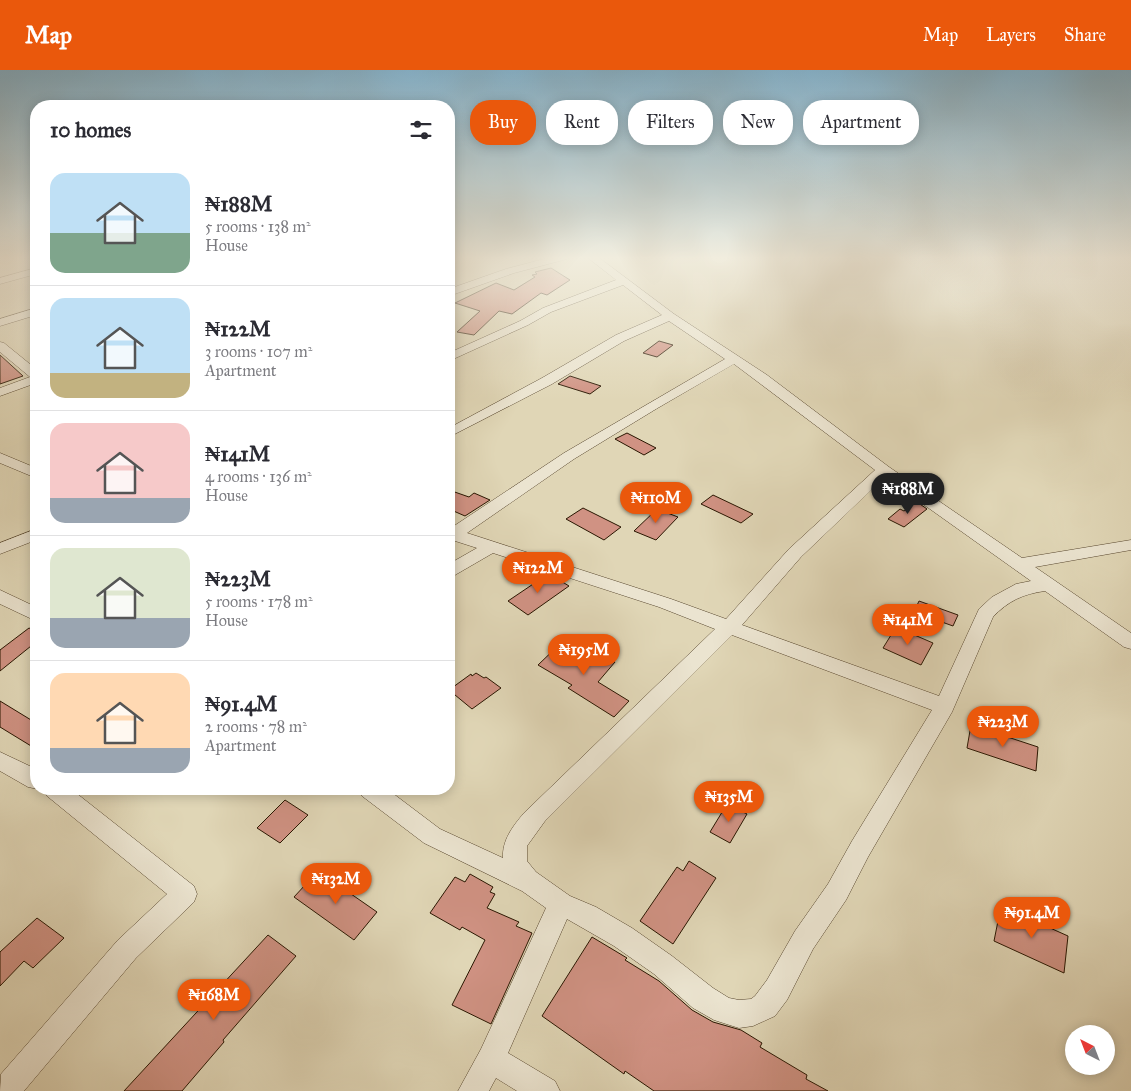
<!DOCTYPE html>
<html lang="en">
<head>
<meta charset="utf-8">
<style>
  body { margin:0; font-family:"IM FELL Great Primer",serif; background:#f7f7f7; color:#2b2b33; height:100vh; display:flex; flex-direction:column; font-size:19px; white-space:nowrap }
  * { box-sizing:border-box; margin:0 }
  p { font-size:16px; color:#7c7c81 }
  .icon { flex:none; width:28px; height:28px; fill:none; stroke:currentColor; stroke-width:2; stroke-linecap:round; stroke-linejoin:round }
  .map { position:relative; flex:1; overflow:hidden }
  .details { position:absolute; left:30px; top:30px; width:425px; height:695px; display:flex; flex-direction:column; background:#fff; border-radius:20px; box-shadow:0 2px 12px #0003 }
  .details>* { flex:none }
  .top-card { position:absolute; left:470px; top:30px; width:475px; height:45px; display:flex; gap:10px }
  .needle { width:32px; rotate:318deg }
  .controls { position:absolute; left:1065px; top:955px; display:grid; gap:10px }
  .controls a { display:grid; place-items:center; width:50px; height:50px; border-radius:50%; background:#fff; box-shadow:0 2px 12px #0003; font-size:25px }
  .price { position:absolute; translate:-50% -42px; padding:0 11px; border-radius:18px; background:#ea580c; color:#fff; font-size:16px; line-height:32px; filter:drop-shadow(0 1px 2px #0008) }
  .price::after { content:''; position:absolute; left:50%; top:30px; width:15px; height:11px; margin-left:-8px; background:inherit; clip-path:polygon(0 0,100% 0,50% 100%) }
  .price.active { background:#222; color:#fff }
  ul { padding:0; list-style:none }
  li { display:flex; align-items:center; gap:15px; height:125px; padding:0 20px }
  li+li { border-top:1px solid #e1e1e2 }
  li span { display:grid; place-items:center; flex:none; width:140px; height:100px; border-radius:15px; color:#555 }
  li>.icon { margin-inline-start:auto }
  span .icon { width:60px; height:60px; fill:#fffc; stroke-width:1 }
  li b { font-size:21px }
  h2 { display:flex; justify-content:space-between; align-items:center; height:60px; padding:0 20px; font-size:21px }
  .tag { padding:0 18px; border-radius:20px; background:#fff; box-shadow:0 2px 12px #0003; font-size:18px; line-height:45px }
  .tag.active { background:#ea580c; color:#fff }
  header { display:flex; align-items:center; gap:30px; box-sizing:border-box; height:70px; padding:0 25px; background:#ea580c; color:#fff }
  header strong { font-size:24px }
  nav { display:flex; gap:28px; margin-inline-start:auto; font-size:18px }
  .map>svg:first-child { display:block }
  .building { fill:#d09283; stroke:#291601 }
  .lines { fill:none; stroke-linecap:round; stroke-linejoin:round }
  .minor-casing { stroke:#57462e; stroke-width:1 }
  .minor { fill:#ebe4d0; fill-rule:evenodd }
</style>
</head>
<body>
<header>
<strong>Map</strong>
<nav><a>Map</a><a>Layers</a><a>Share</a></nav>
</header>
<div class="map">
<svg width="1131" height="1021" viewBox="0 0 1131 1021">
  <rect width="100%" height="100%" fill="#e0d6b6"/>
  <filter id="stains"><feTurbulence type="fractalNoise" baseFrequency=".004" numOctaves="4"/><feColorMatrix values="0 0 0 0 .2 0 0 0 0 .09 0 0 0 0 .02 0 0 0 .5 -.17"/></filter>
  <radialGradient id="worn" r=".72"><stop offset=".6" stop-color="#630" stop-opacity="0"/><stop offset="1" stop-color="#630" stop-opacity=".3"/></radialGradient>
  <path class="building" d="M551 198 570 210 547 225 541 223 512 244 499 241 474 265 457 262 480 241 455 233 496 213 514 220 535 207 532 205 537 204 535 202Z
    M659 271 673 275 657 287 643 283Z
    M0 285 23 306 0 314Z
    M570 306 601 316 590 324 558 314Z
    M627 363 656 378 644 385 615 369Z
    M449 420 469 427 474 423 490 430 465 446 449 439Z
    M713 425 753 444 741 453 701 434Z
    M917 432 927 439 904 457 888 449 900 439 904 441Z
    M583 438 621 457 604 470 566 449Z
    M657 439 678 447 656 470 634 461Z
    M551 505 569 516 528 545 508 531 545 506 547 508Z
    M919 531 958 545 953 556 914 542Z
    M896 557 933 573 921 595 883 578Z
    M29 558 36 561V572L0 601V580Z
    M563 571 599 591 602 586 615 592 598 612 629 631 614 647 568 618 572 615 538 595Z
    M476 603 484 608 486 607 501 618 472 639 449 620 471 604 472 606Z
    M0 631 36 653V679L0 657Z
    M971 655 1038 677 1036 701 967 678Z
    M285 730 308 745 280 773 257 758Z
    M727 734 747 744 730 773 710 762Z
    M689 791 716 808 673 874 640 851 677 797 683 801Z
    M318 801 377 842 354 870 294 827Z
    M470 804 493 817 490 822 495 824 487 838 519 852 516 856 532 863 491 954 452 935 485 870 462 857 460 860 430 843 455 807 465 812Z
    M1001 836 1068 866 1064 903 994 871Z
    M37 848 64 868 33 898 24 891 0 916V882Z
    M268 865 296 886 223 970 224 972 182 1021H124Z
    M592 867 627 888 625 890 659 911 692 940 713 952 741 960 762 973 760 977 807 1005 806 1009 828 1021H654L625 1001 624 1004 542 946Z"/>
  <g class="lines">
    <defs>
      <path id="minor" d="M552 187H568L567 189 514 203 449 226V219L506 199Z
        M587 187H598L674 244 767 305 889 397 1022 488 1131 470V480L1035 497 1131 563V579L1124 577 1045 521C1023 524 1008 531 993 547L952 642 868 787 846 830 813 879 787 930 775 946 753 956 739 958 714 950 693 938 654 904 614 876 567 849 508 983 555 1011 560 1021H517L496 1008 489 1021H458L481 979 546 838 522 821 424 773 362 726 359 719H387L440 759 503 788C502 770 513 756 524 743L715 559 659 537 493 483 455 505 449 507V494L477 478 449 469V458H451L564 383 725 289 669 251 624 271 552 314 449 367V358L542 308 616 265 662 245 623 215 551 242 528 255 449 291V283L520 251 543 238 616 210ZM734 294 875 400 789 479 726 549 671 529 467 463 574 389 656 339ZM885 407 1031 511 1016 514 992 527 979 539 939 626 742 555 801 487ZM732 565 932 640 852 771 828 814 795 861 767 910 755 926 751 929 739 930 729 928 713 918 672 886 632 858 596 837 570 826 536 802 527 791V776L545 751Z
        M36 198V204L0 214V208Z
        M36 238V245L0 256V249Z
        M0 272 4 273 36 299V313L0 326V318L30 307 0 282Z
        M0 383 36 398V408L0 393Z
        M36 459V470L0 484V473Z
        M0 520 36 537V551L0 534Z
        M0 682 36 699 38 719 28 717 0 701Z
        M44 719H71L194 816 197 824 194 832 136 888 24 1021H0L1 1004 118 870 167 824 47 726Z"/>
    </defs>
    <use href="#minor" class="minor-casing"/>
    <use href="#minor" class="minor"/>
  </g>
  <linearGradient id="sky" x2="0" y2="1"><stop stop-color="#86b6d1"/><stop offset="0.57" stop-color="#f1edde"/><stop offset="1" stop-color="#f1edde" stop-opacity="0"/></linearGradient>
  <rect width="1131" height="330" fill="url(#sky)"/>
  <rect width="100%" height="100%" filter="url(#stains)"/>
  <rect width="100%" height="100%" fill="url(#worn)"/>
</svg>
<div class="controls">
<a><svg class="needle" viewBox="-14 -14 28 28"><path d="M0-13l5 13h-10z" fill="#e53935"/><path d="M0 13l5-13h-10z" fill="#7c7c81"/></svg></a>
</div>
<b class="price active" style="left:908px;top:445px">₦188M</b>
<b class="price" style="left:656px;top:454px">₦110M</b>
<b class="price" style="left:538px;top:524px">₦122M</b>
<b class="price" style="left:908px;top:576px">₦141M</b>
<b class="price" style="left:584px;top:606px">₦195M</b>
<b class="price" style="left:1003px;top:678px">₦223M</b>
<b class="price" style="left:729px;top:753px">₦135M</b>
<b class="price" style="left:336px;top:835px">₦132M</b>
<b class="price" style="left:1032px;top:869px">₦91.4M</b>
<b class="price" style="left:214px;top:951px">₦168M</b>
<div class="top-card">
<a class="tag active">Buy</a>
<a class="tag">Rent</a>
<a class="tag">Filters</a>
<a class="tag">New</a>
<a class="tag">Apartment</a>
</div>
<section class="details">
<h2>10 homes<svg class="icon" aria-label="filters" viewBox="0 0 24 24"><path d="M4 7h16M4 17h16"/><circle cx="9" cy="7" r="2"/><circle cx="15" cy="17" r="2"/></svg></h2>
<ul>
<li><span style="background:linear-gradient(#bfe0f5 60%,#7fa58c 0)"><svg class="icon" aria-label="home" viewBox="0 0 24 24"><path d="M3 11l9-7 9 7M6 9v11h12V9"/></svg></span><div><b>₦188M</b><p>5 rooms · 138 m²</p><p>House</p></div></li>
<li><span style="background:linear-gradient(#bfe0f5 75%,#c2b280 0)"><svg class="icon" aria-label="home" viewBox="0 0 24 24"><path d="M3 11l9-7 9 7M6 9v11h12V9"/></svg></span><div><b>₦122M</b><p>3 rooms · 107 m²</p><p>Apartment</p></div></li>
<li><span style="background:linear-gradient(#f6c9c9 75%,#9aa5b1 0)"><svg class="icon" aria-label="home" viewBox="0 0 24 24"><path d="M3 11l9-7 9 7M6 9v11h12V9"/></svg></span><div><b>₦141M</b><p>4 rooms · 136 m²</p><p>House</p></div></li>
<li><span style="background:linear-gradient(#dfe7d0 70%,#9aa5b1 0)"><svg class="icon" aria-label="home" viewBox="0 0 24 24"><path d="M3 11l9-7 9 7M6 9v11h12V9"/></svg></span><div><b>₦223M</b><p>5 rooms · 178 m²</p><p>House</p></div></li>
<li><span style="background:linear-gradient(#ffd9b3 75%,#9aa5b1 0)"><svg class="icon" aria-label="home" viewBox="0 0 24 24"><path d="M3 11l9-7 9 7M6 9v11h12V9"/></svg></span><div><b>₦91.4M</b><p>2 rooms · 78 m²</p><p>Apartment</p></div></li>
</ul>
</section>
</div>
</body>
</html>
